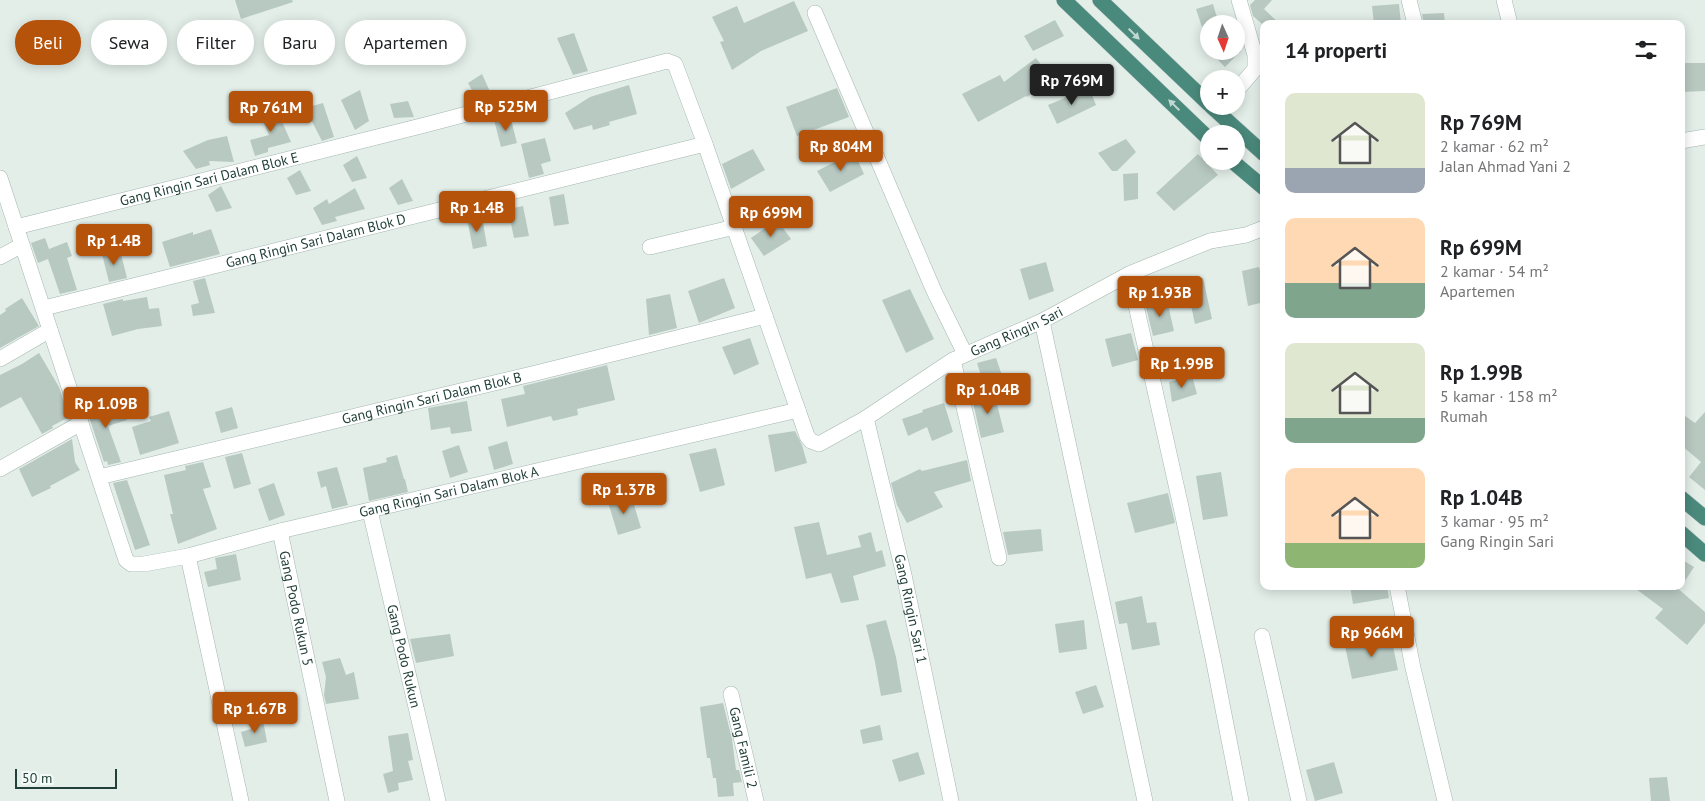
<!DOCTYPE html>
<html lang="id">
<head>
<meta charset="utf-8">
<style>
  body { margin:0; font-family:"PT Sans",sans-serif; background:#f2f2f2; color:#202124; height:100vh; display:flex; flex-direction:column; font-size:19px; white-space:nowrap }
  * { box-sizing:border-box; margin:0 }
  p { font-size:16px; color:#757577 }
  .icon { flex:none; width:28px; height:28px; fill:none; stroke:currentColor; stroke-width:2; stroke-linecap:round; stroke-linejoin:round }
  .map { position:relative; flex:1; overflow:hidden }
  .sheet { position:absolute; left:1260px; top:20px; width:425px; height:570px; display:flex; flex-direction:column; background:#fff; border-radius:10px; box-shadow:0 2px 12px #0003 }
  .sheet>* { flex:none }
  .top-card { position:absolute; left:15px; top:20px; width:475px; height:45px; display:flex; gap:10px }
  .needle { width:32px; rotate:177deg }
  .controls { position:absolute; left:1200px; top:15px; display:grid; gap:10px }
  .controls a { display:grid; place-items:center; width:45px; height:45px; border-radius:50%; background:#fff; box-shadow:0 2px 12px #0003; font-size:25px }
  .scale { position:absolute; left:15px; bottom:12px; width:102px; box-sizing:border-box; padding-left:5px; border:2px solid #224039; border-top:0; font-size:14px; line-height:18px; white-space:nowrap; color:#224039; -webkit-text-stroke:4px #f4faf7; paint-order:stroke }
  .price { position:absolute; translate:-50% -42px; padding:0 11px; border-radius:5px; background:#b45309; color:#fff; font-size:16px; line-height:32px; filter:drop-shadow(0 1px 2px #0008) }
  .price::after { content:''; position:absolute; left:50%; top:30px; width:15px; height:11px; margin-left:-8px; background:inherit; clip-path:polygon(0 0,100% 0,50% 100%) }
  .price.on { background:#222; color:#fff }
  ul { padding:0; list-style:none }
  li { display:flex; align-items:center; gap:15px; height:125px; padding:0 25px }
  li span { display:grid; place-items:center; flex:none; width:140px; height:100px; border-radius:10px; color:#555 }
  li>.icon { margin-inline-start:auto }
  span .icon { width:60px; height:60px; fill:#fffc; stroke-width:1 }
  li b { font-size:21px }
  h2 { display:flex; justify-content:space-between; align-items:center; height:60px; padding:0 25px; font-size:21px }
  .chip { padding:0 18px; border-radius:22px; background:#fff; box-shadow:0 2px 12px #0003; font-size:18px; line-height:45px }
  .chip.on { background:#b45309; color:#fff }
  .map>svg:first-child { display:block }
  .building { fill:#b8c9c2 }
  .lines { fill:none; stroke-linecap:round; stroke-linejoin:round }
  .minor-casing { stroke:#a5b6b1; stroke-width:16 }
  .trunk-casing { stroke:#c1cac8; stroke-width:16 }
  .minor { stroke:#fff; stroke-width:15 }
  .trunk { stroke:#4a8a7c; stroke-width:15 }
  .oneway { fill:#c1d8d2 }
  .labels { text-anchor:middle; stroke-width:5; stroke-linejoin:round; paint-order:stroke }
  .street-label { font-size:14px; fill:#224039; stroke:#f4faf7 }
</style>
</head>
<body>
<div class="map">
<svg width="1705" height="801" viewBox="0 0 1705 801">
  <rect width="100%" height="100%" fill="#e3eee9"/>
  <path class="building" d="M235 0H292L293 2 241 19Z
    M1255 0H1272L1264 9 1280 24H1262L1253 16 1250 5Z
    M794 1 808 31 761 51 732 70 720 42 724 41 712 17 737 6 744 23Z
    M1213 4 1218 21 1202 27 1196 9Z
    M1399 4 1401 24H1374L1372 6Z
    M1444 13 1445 24H1424L1422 14Z
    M1055 20 1064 36 1033 51 1024 36Z
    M574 33 588 71 573 75 557 38Z
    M1222 51H1241L1225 67 1216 58Z
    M1036 58 1052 79 1027 97 1026 96 978 122 962 94 1000 75 1004 82Z
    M1681 63H1705V91L1681 92Z
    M482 74 492 96 477 100 468 83Z
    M629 85 637 114 609 122 610 125 593 130 592 125 574 130 565 113 590 97Z
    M837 88 849 117 797 136 786 107Z
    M1089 88 1096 105 1057 124 1048 105Z
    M360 90 369 121 355 130 341 100Z
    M408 101 414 117 394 118 390 104Z
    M323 103 334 137 322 141 305 108Z
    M275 106 291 142 268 148V152L255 156 250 140 269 135 260 114Z
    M510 116 517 143 501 147 494 120Z
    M227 136 234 162 209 161 210 165 196 169 183 151 208 140Z
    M545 138 551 161 541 164 544 174 529 178 521 144Z
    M1126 139 1136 152 1117 171H1112L1098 153Z
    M753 149 765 170 731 189 722 164Z
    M854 152 864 174 830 192 817 171Z
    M1198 154 1218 175 1174 211 1156 193Z
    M357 156 367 178 352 182 343 165Z
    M300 170 311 191 296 195 287 178Z
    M1138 173V199L1124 201 1123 174Z
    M402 179 413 201 398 205 389 188Z
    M221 186 232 208 216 212 208 195Z
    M355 188 365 209 335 217 337 221 322 225 313 208 327 199 329 204Z
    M564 194 569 224 554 226 549 197Z
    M523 206 529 236 514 238 508 209Z
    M482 217 487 246 473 249 467 219Z
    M777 220 791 239 764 256 751 238Z
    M211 229 220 254 170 267 162 242 193 232V235Z
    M45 238 49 249 67 242 72 256 67 258 77 290 60 294 48 259 38 263 31 243Z
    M120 250 127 278 109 282 102 254Z
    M1046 262 1054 291 1029 300 1020 269Z
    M1259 267 1264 289V302L1248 306 1242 271Z
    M205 278 215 313 193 316 191 305 199 303 193 281Z
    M724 278 735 308 699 323 688 291Z
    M1203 278 1212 319 1195 324 1186 282Z
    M910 289 934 339 906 353 882 300Z
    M670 294 677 328 649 335 646 299Z
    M147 297 149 309 159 308 162 326 138 329 112 336 103 304 123 299V301Z
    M22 298 39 326 0 348V315L6 311 5 309Z
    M1167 300 1174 331 1153 336 1146 307Z
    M1131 333 1138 360 1112 367 1105 339Z
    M750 338 759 364 734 375 722 347Z
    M39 353 59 387 69 417 52 426 53 428 42 434 21 397 0 408V375L22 364Z
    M996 358 1003 378 984 385 977 363Z
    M607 365 615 400 577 409 578 415 553 421 551 416 507 427 501 399 525 394 523 386Z
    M1192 376 1197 394 1172 402 1169 382Z
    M994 393 1004 432 981 438 972 398Z
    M96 400 100 411 122 406 127 420 108 426 121 462 108 465 107 461 104 462 85 405Z
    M467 401 472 431 451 434 450 427 431 430 428 408Z
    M944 403 953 432 932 441 927 427 908 436 902 419 923 412 922 410Z
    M232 407 238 428 221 433 215 412Z
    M169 411 179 443 140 455 132 427 151 421 149 417Z
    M1705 412V490L1689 477 1701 462 1681 445V413L1695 423Z
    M795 431 802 445 807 463 775 472 768 435Z
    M72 439 75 462 80 470 50 486 51 488 32 497 19 469Z
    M507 441 513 464 494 470 488 447Z
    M459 445 468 472 450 478 442 451Z
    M716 448 725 485 700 492 689 454Z
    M242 453 251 484 234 489 225 457Z
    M397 455 404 479H405L408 492 369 501 363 468 387 462 386 458Z
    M967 460 971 481 934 492 943 507 907 523 897 505 891 483 920 469 922 471Z
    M203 462 211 487 203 489 217 529 178 544 170 514H173L164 475 186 470 185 466Z
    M337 467 348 505 332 509 326 486 321 488 317 472Z
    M1221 472 1228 516 1203 520 1196 476Z
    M127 480 150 545 135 550 113 483Z
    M274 483 285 515 269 521 258 489Z
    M1168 493 1175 523 1135 533 1127 503Z
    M631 495 641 528 618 535 608 502Z
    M819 522 827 555 861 547 858 536 871 532 876 552 882 550 886 566 853 576 859 600 841 603 831 573 806 579 794 527Z
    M1041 529 1043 551 1008 555 1003 532Z
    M236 554 241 580 208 587 204 572 217 569 215 558Z
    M1681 559 1694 567 1681 587Z
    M1350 586H1387L1389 598 1353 604Z
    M1632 586H1675L1705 612V623L1687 645 1655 618 1663 609Z
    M1142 596 1147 623 1156 622 1160 645 1132 650 1127 623 1119 624 1115 602Z
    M886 620 896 657 902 692 881 696 875 662 866 625Z
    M1084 620 1087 649 1059 653 1055 624Z
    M450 634 454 656 416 663 410 639Z
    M1391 637 1398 670 1352 679 1345 646Z
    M340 658 346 675 354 672 359 699 326 704 324 695 326 677 322 662Z
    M1096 685 1104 707 1083 714 1075 692Z
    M723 703 732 739 736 770H739L742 782 733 783 734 796 718 797 716 778H713L710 758H707L700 707Z
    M263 720 267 742 245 747 241 732 251 729V722Z
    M880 725 883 740 863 744 860 730Z
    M408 733 413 760 408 761 413 780 398 783 399 790 388 793 383 774 393 771 388 736Z
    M918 752 925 774 899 782 892 760Z
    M1334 762 1343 793 1315 801 1306 770Z
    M1667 777 1670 801H1651L1649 778Z"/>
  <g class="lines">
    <defs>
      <g id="minor">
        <path d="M1409 0 1415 24"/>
        <path d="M1504 0 1510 24"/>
        <path d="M815 13 934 291 965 354"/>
        <path d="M1236 91 1255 69V55L1239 0"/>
        <path d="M1681 141 1705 137"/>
        <path id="s1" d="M0 178 126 560 131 564H144L188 556 280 531 798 410"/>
        <path id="s2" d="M16 227 425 125 667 61 675 64 705 144 807 436 811 441 819 444 866 418 953 360 1042 321 1129 274 1210 241 1246 235 1264 228"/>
        <path d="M650 247 735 227"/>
        <path d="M0 257 22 245"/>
        <path d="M1129 274 1181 507 1213 658 1241 801"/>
        <path id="s3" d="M44 308 705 144"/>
        <path d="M1042 321 1145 801"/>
        <path d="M0 359 50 330"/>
        <path d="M953 360 999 558"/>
        <path id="s4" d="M866 418 904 575 951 801"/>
        <path d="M0 469 81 423"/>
        <path id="s5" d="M99 477 536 373 765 316"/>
        <path id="s6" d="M370 511 438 801"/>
        <path id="s7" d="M280 531 337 801"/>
        <path d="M188 556 241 801"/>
        <path d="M1397 586 1413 668 1445 801"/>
        <path d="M1262 636 1299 801"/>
        <path id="s8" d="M731 694 756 801"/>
      </g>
      <path id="trunk" d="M1064 0 1209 139
        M1100 0 1209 104
        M1211 106 1264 154
        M1232 161 1264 188
        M1681 498 1705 518
        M1681 533 1705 554"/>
    </defs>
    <use href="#minor" class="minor-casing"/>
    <use href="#trunk" class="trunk-casing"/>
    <use href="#minor" class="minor"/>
    <use href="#trunk" class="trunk"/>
  </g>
  <defs><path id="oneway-solid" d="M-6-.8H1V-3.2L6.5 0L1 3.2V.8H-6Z" transform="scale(1.25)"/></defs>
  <g class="oneway">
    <use href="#oneway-solid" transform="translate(1134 34) rotate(45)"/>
    <use href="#oneway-solid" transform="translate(1174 105) rotate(-136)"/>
  </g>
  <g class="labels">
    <g class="street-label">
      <text dy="5" stroke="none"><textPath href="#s2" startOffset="199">Gang Ringin Sari Dalam Blok E</textPath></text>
      <text dy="5" stroke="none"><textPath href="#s3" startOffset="280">Gang Ringin Sari Dalam Blok D</textPath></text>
      <text dy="5" stroke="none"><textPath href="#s2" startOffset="1318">Gang Ringin Sari</textPath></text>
      <text dy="5" stroke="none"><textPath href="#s5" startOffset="342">Gang Ringin Sari Dalam Blok B</textPath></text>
      <text dy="5" stroke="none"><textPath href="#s1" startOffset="735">Gang Ringin Sari Dalam Blok A</textPath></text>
      <text dy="5" stroke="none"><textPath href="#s7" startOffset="79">Gang Podo Rukun 5</textPath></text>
      <text dy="5" stroke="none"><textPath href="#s4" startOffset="196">Gang Ringin Sari 1</textPath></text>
      <text dy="5" stroke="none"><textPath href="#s6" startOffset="149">Gang Podo Rukun</textPath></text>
      <text dy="5" stroke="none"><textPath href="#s8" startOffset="55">Gang Famili 2</textPath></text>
    </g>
  </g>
</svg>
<div class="controls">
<a><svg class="needle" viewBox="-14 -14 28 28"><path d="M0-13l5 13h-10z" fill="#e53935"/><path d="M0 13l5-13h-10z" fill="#757577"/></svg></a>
<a>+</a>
<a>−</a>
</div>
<div class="scale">50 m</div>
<b class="price on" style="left:1072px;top:106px">Rp 769M</b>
<b class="price" style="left:506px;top:132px">Rp 525M</b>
<b class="price" style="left:271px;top:133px">Rp 761M</b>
<b class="price" style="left:841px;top:172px">Rp 804M</b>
<b class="price" style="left:477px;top:233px">Rp 1.4B</b>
<b class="price" style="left:771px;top:238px">Rp 699M</b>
<b class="price" style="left:114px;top:266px">Rp 1.4B</b>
<b class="price" style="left:1160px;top:318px">Rp 1.93B</b>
<b class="price" style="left:1182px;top:389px">Rp 1.99B</b>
<b class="price" style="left:988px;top:415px">Rp 1.04B</b>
<b class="price" style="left:106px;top:429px">Rp 1.09B</b>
<b class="price" style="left:624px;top:515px">Rp 1.37B</b>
<b class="price" style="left:1372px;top:658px">Rp 966M</b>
<b class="price" style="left:255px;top:734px">Rp 1.67B</b>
<div class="top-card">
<a class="chip on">Beli</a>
<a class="chip">Sewa</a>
<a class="chip">Filter</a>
<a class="chip">Baru</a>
<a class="chip">Apartemen</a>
</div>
<section class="sheet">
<h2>14 properti<svg class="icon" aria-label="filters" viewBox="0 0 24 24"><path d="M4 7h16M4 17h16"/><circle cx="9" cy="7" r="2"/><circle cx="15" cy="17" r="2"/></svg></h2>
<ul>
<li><span style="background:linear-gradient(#dfe7d0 75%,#9aa5b1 0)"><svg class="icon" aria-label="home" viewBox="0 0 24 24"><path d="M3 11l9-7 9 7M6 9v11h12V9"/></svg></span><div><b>Rp 769M</b><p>2 kamar · 62 m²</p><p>Jalan Ahmad Yani 2</p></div></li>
<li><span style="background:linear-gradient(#ffd9b3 65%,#7fa58c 0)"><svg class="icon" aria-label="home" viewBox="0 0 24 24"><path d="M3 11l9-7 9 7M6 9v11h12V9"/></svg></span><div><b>Rp 699M</b><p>2 kamar · 54 m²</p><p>Apartemen</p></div></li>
<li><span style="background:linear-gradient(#dfe7d0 75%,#7fa58c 0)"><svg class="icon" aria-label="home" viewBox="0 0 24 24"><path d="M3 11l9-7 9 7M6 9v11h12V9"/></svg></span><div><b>Rp 1.99B</b><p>5 kamar · 158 m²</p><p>Rumah</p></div></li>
<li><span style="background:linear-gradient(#ffd9b3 75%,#8fb573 0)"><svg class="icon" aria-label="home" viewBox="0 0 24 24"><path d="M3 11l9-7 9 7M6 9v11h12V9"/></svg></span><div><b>Rp 1.04B</b><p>3 kamar · 95 m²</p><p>Gang Ringin Sari</p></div></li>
</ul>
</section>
</div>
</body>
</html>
